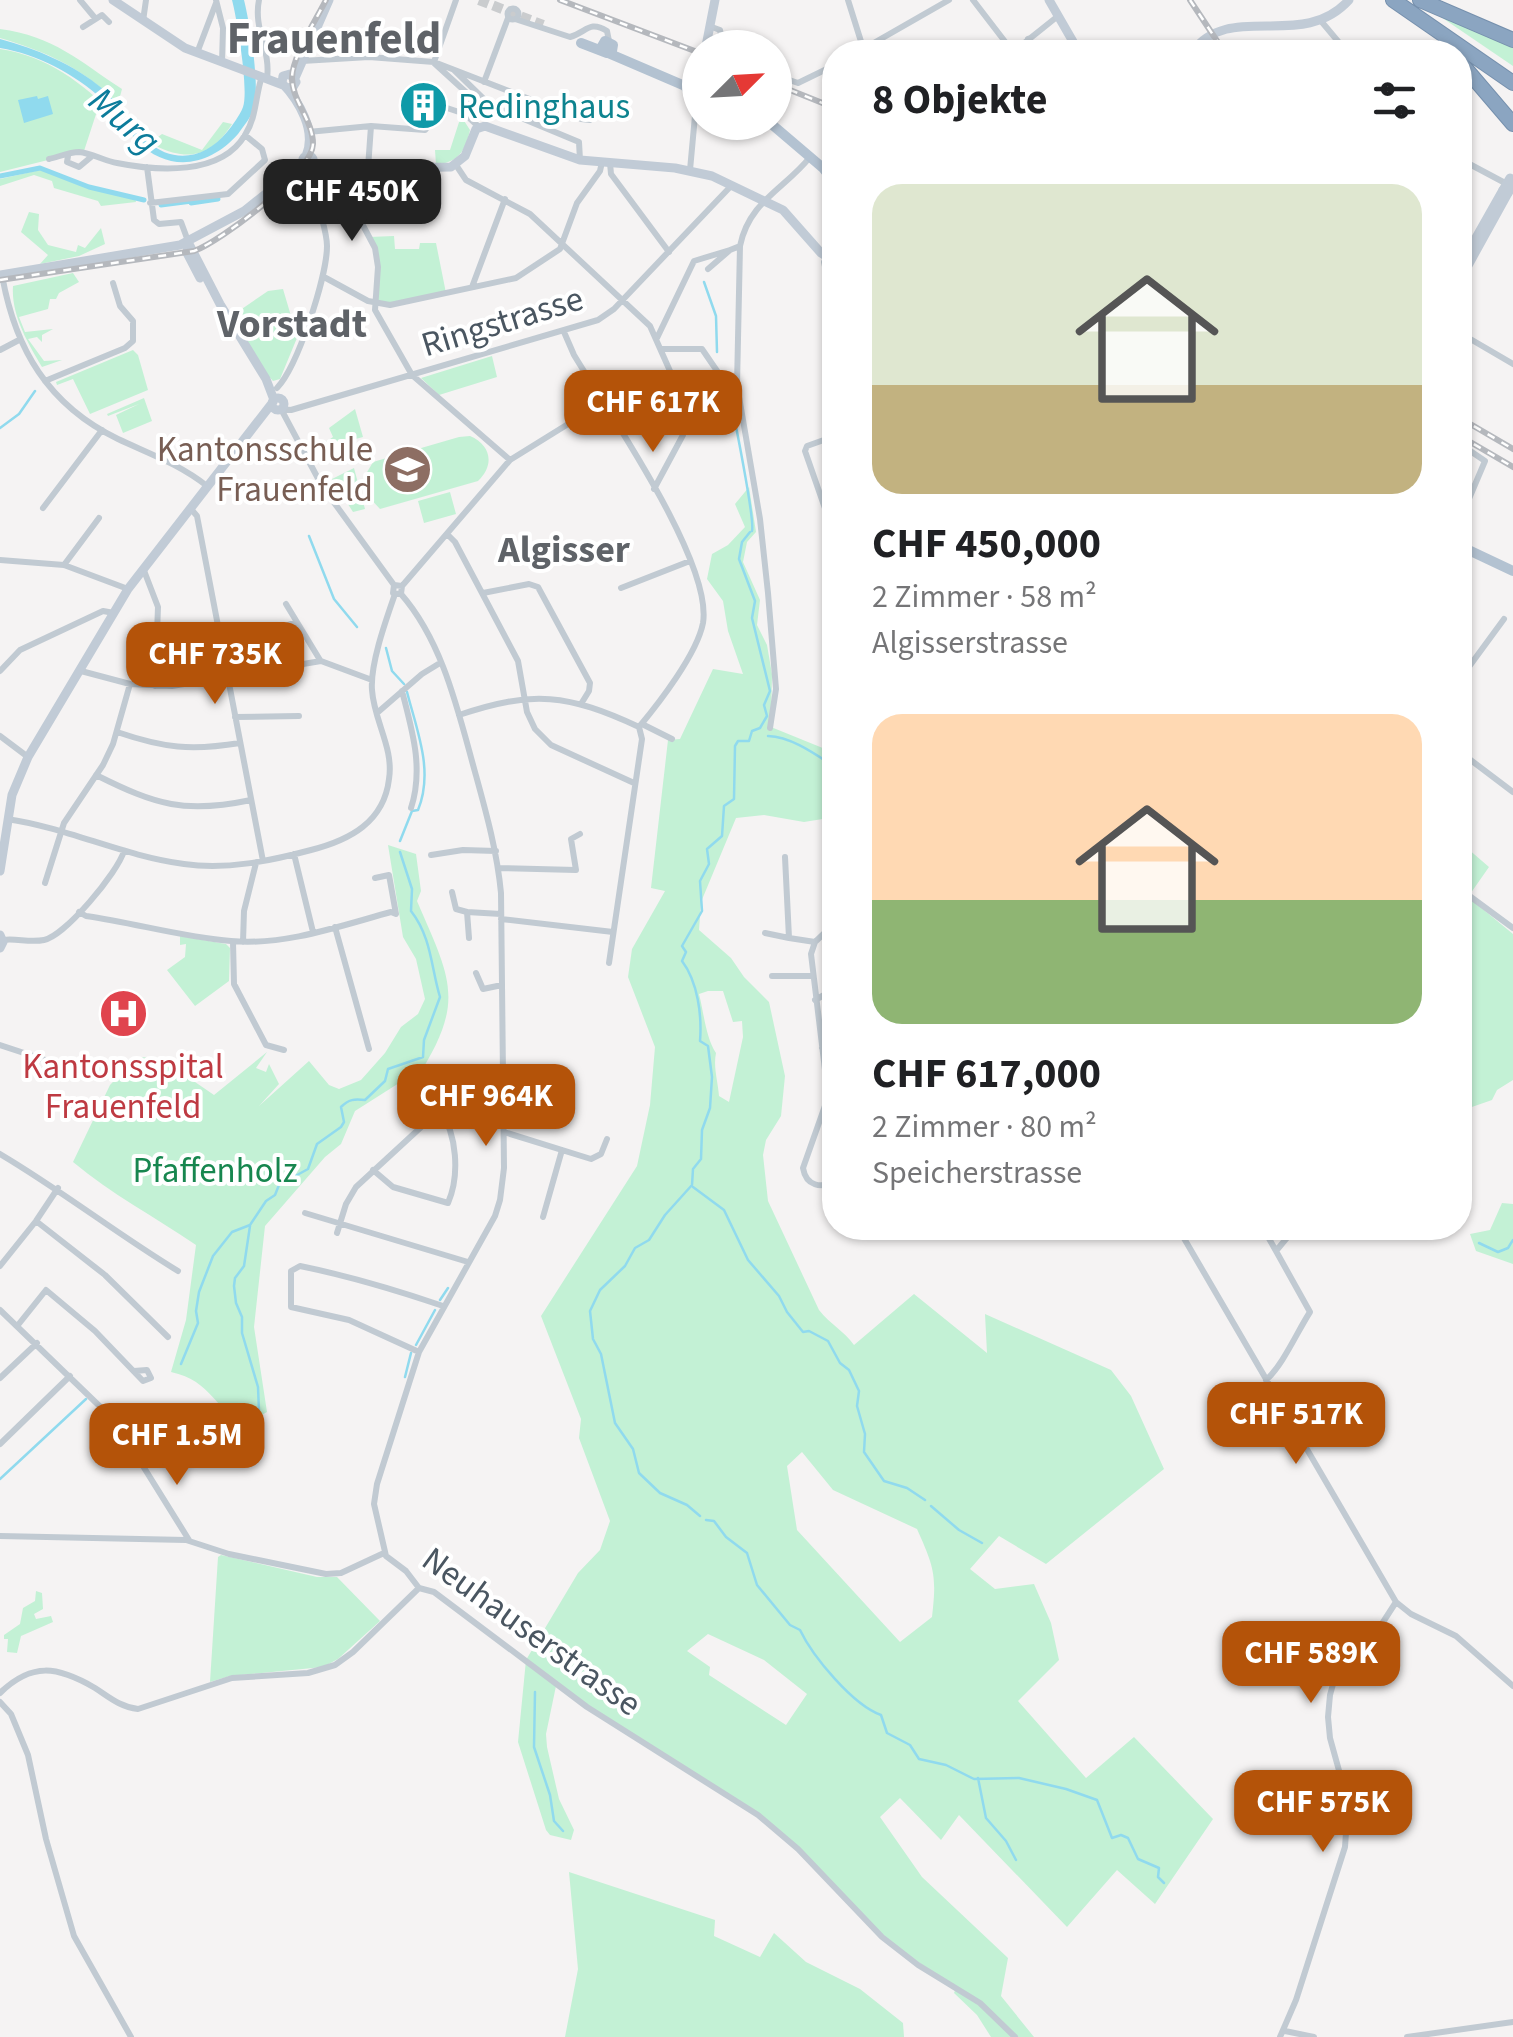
<!DOCTYPE html>
<html lang="de">
<head>
<meta charset="utf-8">
<style>
  body { margin:0; font-family:"Source Sans 3",sans-serif; background:#f2f2f2; color:#202124; height:100vh; display:flex; flex-direction:column; font-size:38px; white-space:nowrap }
  * { box-sizing:border-box; margin:0 }
  p { font-size:32px; color:#757577 }
  .icon { flex:none; width:55px; height:55px; fill:none; stroke:currentColor; stroke-width:2; stroke-linecap:round; stroke-linejoin:round }
  .map { position:relative; flex:1; overflow:hidden }
  .details { position:absolute; left:822px; top:40px; width:650px; height:1200px; display:flex; flex-direction:column; background:#fff; border-radius:40px; box-shadow:0 2px 8px #0004 }
  .details>* { flex:none }
  .needle { width:65px; rotate:66deg }
  .tools { position:absolute; left:682px; top:30px; display:grid; gap:20px }
  .tools a { display:grid; place-items:center; width:110px; height:110px; border-radius:50%; background:#fff; box-shadow:0 2px 8px #0004; font-size:50px }
  .price { position:absolute; translate:-50% -85px; padding:0 22px; border-radius:20px; background:#b45309; color:#fff; font-size:32px; line-height:65px; filter:drop-shadow(0 2px 5px #0008) }
  .price::after { content:''; position:absolute; left:50%; top:60px; width:30px; height:22px; margin-left:-15px; background:inherit; clip-path:polygon(0 0,100% 0,50% 100%) }
  .price.active { background:#222; color:#fff }
  ul { padding:0; list-style:none }
  li { display:grid; align-content:center; gap:20px; height:530px; padding:0 50px }
  li span { display:grid; place-items:center; height:310px; border-radius:30px; color:#555 }
  li>.icon { margin-inline-start:auto }
  span .icon { width:180px; height:180px; fill:#fffc; stroke-width:1 }
  li b { font-size:42px }
  h2 { display:flex; justify-content:space-between; align-items:center; height:120px; padding:0 50px; font-size:42px }
  .map>svg:first-child { display:block }
  .green { fill:#c3f1d5; fill-rule:evenodd }
  .water { fill:#90daee }
  .lines { fill:none; stroke-linecap:round; stroke-linejoin:round }
  .stream { stroke:#90daee; stroke-width:2.5 }
  .canal { stroke:#90daee; stroke-width:5 }
  .primary-tunnel { stroke:#caccce; stroke-width:10; stroke-dasharray:10 5; stroke-linecap:butt }
  .highway-casing { stroke:#7690ad; stroke-width:16 }
  .street { stroke:#c1cad2; stroke-width:6 }
  .secondary { stroke:#c1cbd6; stroke-width:9 }
  .primary { stroke:#b3c2d1; stroke-width:10 }
  .highway { stroke:#8ba5c1; stroke-width:14 }
  .rail-casing { stroke:#b5b8bd; stroke-width:6 }
  .rail { stroke:#fff; stroke-width:2.5; stroke-dasharray:8; stroke-linecap:butt }
  .secondary-bridge { stroke:#c1cbd6; stroke-width:9 }
  .labels { text-anchor:middle; stroke-width:8; stroke-linejoin:round; paint-order:stroke }
  .culture-label { font-size:35px; fill:#0d838f; stroke:#fff; text-anchor:start }
  .street-label { font-size:35px; fill:#4a5661; stroke:#fff }
  .education-label { font-size:35px; fill:#785e54; stroke:#fff; text-anchor:end }
  .health-label { font-size:35px; fill:#be3a42; stroke:#fff }
  .park-label { font-size:35px; fill:#17864f; stroke:#fff }
  .water-label { font-size:38px; font-style:italic; fill:#0c7c9b; stroke:#fff }
  .neighbourhood-label { font-size:38px; font-weight:bold; fill:#5f6368; stroke:#fff }
  .quarter-label { font-size:40px; font-weight:bold; fill:#5f6368; stroke:#fff }
  .district-label { font-size:45px; font-weight:bold; fill:#5f6368; stroke:#fff }
</style>
</head>
<body>
<div class="map">
<svg width="1513" height="2037" viewBox="0 0 1513 2037">
  <rect width="100%" height="100%" fill="#f5f3f3"/>
  <path class="green" d="M1419 2 1513 42V66Z
    M0 29C54 36 79 61 122 89L118 104C85 69 45 51 0 38Z
    M0 49C47 56 83 83 115 116L113 122 98 108 84 151 0 172Z
    M461 116 470 130C465 152 458 162 436 165L435 150H450Z
    M223 122 232 124C212 156 189 162 156 146L154 140 162 134 202 150Z
    M40 170 89 188 135 198 136 202 101 206 98 201 54 188 52 181 34 175 0 186V179Z
    M29 212 39 214 38 230 48 245 76 252 78 245 85 248 101 228 105 244 79 256 40 264 48 255 21 232Z
    M394 236 395 249H419L420 243H436L446 293 390 305 375 304 378 267 369 237Z
    M73 273 79 282 59 293 56 299H50L48 309 19 317 25 332 53 329 42 335V342L37 337 28 339 44 361 62 360 42 367C28 343 11 315 13 286Z
    M283 289 291 316 304 321 280 379 273 381 264 371 233 315 268 291Z
    M133 350 138 355 148 390 90 414 73 379 57 385 56 382Z
    M492 356 497 377 439 395 421 378Z
    M144 398 152 421 123 433 116 415 139 404 108 416 107 414Z
    M355 409 363 437 348 441V445L328 456 320 446 333 437 329 428Z
    M470 436C491 445 495 465 478 481L380 509 366 494 363 479 373 462 459 437Z
    M354 468 365 509 353 512 332 479Z
    M749 487 756 532 747 542 743 562 760 600 757 625 767 645 772 674 771 727 835 753V817L804 822 764 815 736 818 701 902 699 930 731 958 744 977 769 1002 785 1076 781 1116 766 1140 763 1155 768 1201 819 1310C830 1324 844 1331 854 1345L914 1294 987 1353 985 1314 1111 1370 1131 1396 1164 1469 1046 1564 999 1536 970 1569 995 1589 1034 1584 1051 1623 1059 1660 1018 1701 1086 1778 1134 1737 1213 1819 1155 1904 1117 1870 1067 1927 959 1815 941 1840 900 1798 880 1817 922 1877 1008 1958 1001 1996 1034 2037H991L977 2015 954 1993 956 1988 882 1937 798 1849 758 1815 556 1686 546 1734 547 1747 559 1799 574 1830 571 1840 550 1835 546 1830 518 1742 526 1660 578 1573 600 1550 610 1521 579 1438 581 1419 541 1316 637 1166 650 1105 655 1047 628 977 632 949 665 891 651 888 668 740 680 739 713 669 743 674 728 631 723 601 707 579 712 554 728 545 745 527 735 504ZM708 991H723L733 1022 742 1021 743 1037 729 1102 719 1096C718 1081 713 1067 716 1053 706 1038 704 1014 699 994ZM802 1452 833 1490 917 1529C934 1567 937 1575 932 1617L900 1642 797 1530 787 1466ZM708 1634 764 1660 807 1694 786 1725 709 1675 710 1667 687 1651Z
    M450 492 456 514 424 523 418 501Z
    M1460 842 1489 867 1468 897 1513 934V1080L1497 1090 1492 1100 1469 1108 1460 1097Z
    M388 845 416 854 421 891 417 901C452 982 466 1002 415 1081L407 1078 355 1111 341 1144 325 1157 265 1226 254 1327 267 1412 246 1424C214 1411 213 1381 171 1372L186 1320 196 1245C155 1217 111 1194 73 1162L110 1085 137 1057 160 1058 214 1095 267 1052 256 1068 266 1072 269 1064 279 1084 259 1106 309 1061 329 1085 339 1089 361 1080 385 1053 401 1027 418 1014 425 999 416 959 403 937Z
    M180 936 226 944 230 948 229 981 195 1006 167 970 185 957 186 944 180 945Z
    M1502 1203 1513 1204V1264L1476 1251 1470 1234 1490 1230Z
    M221 1555 317 1577H337L380 1621 338 1659 323 1667 230 1676 210 1682 218 1557Z
    M36 1591 42 1593 43 1609 34 1614 36 1619 51 1616 53 1622 21 1636 17 1653 7 1652 8 1639H4V1635L20 1624 23 1608 35 1601Z
    M569 1872 715 1920 714 1936 760 1957 774 1933 806 1962 860 1989 903 2023 904 2037H565L578 1969Z"/>
  <path class="water" d="M232 0H244C250 24 260 84 254 108 252 116 243 127 238 134 210 166 169 174 137 141 125 128 116 112 103 100 75 74 37 54 0 48V39C37 49 73 64 103 89 120 104 130 126 147 141 174 165 206 158 227 132 232 126 240 115 243 107 249 90 237 19 232 0Z
    M37 96 38 99 48 96 53 114 24 123 18 100Z"/>
  <g class="lines">
    <path class="stream" d="M704 282 716 316 717 352
      M730 396C734 416 755 520 752 531
      M0 428 19 414 35 391
      M309 536 334 599 357 627
      M386 648 392 671 404 684
      M768 736C792 737 815 754 835 767
      M400 841 412 811 418 810C434 771 417 731 407 692
      M693 1187 724 1210 748 1260 779 1296 787 1312 803 1332 809 1331 828 1341 840 1363 849 1370 859 1391 857 1406 865 1434 864 1452 884 1481 907 1488 925 1500
      M250 1226 244 1266 235 1278 234 1286 236 1303 242 1317V1333L258 1387 259 1411
      M1479 1243 1498 1252 1508 1248 1513 1240
      M440 1300 448 1288
      M416 1345 435 1310
      M181 1364 198 1323 196 1311 199 1292 213 1256 232 1232 250 1225 266 1201 275 1195 279 1185 308 1169 317 1144 341 1127 344 1122 341 1107C349 1099 354 1099 365 1100L385 1081 388 1069 423 1057 424 1040 440 997C431 968 432 938 411 911L412 889 400 852
      M405 1377 411 1353
      M0 1479 86 1399
      M931 1506 959 1530 982 1543
      M700 1516 687 1505 660 1493 639 1473 633 1449 615 1423 601 1354 593 1339 590 1311 600 1290 625 1266 635 1248 649 1240 665 1215 692 1185 693 1169 701 1159 702 1130 710 1108 712 1077 708 1046 700 1041C702 1016 698 982 682 961L686 952 682 946 702 911 700 881 709 864 707 849 722 836 724 806 734 799 735 746 738 741H749L752 731 760 728 767 716 764 705 770 691 752 618 755 601 739 559 742 542 750 532
      M706 1520 714 1521 726 1537 747 1553 757 1585 790 1625 800 1630C813 1657 853 1705 881 1715L887 1733 910 1745 919 1759 946 1765 974 1779 1019 1778 1066 1789 1097 1800 1112 1838 1121 1835 1128 1838 1138 1859 1159 1868 1158 1877 1164 1883
      M535 1692 534 1747 550 1795 554 1821 563 1831
      M978 1778 986 1818 1006 1841 1016 1860"/>
    <path class="canal" d="M0 176 40 168 89 187 144 200
      M191 203 218 199
      M161 205 192 201"/>
    <path class="primary-tunnel" d="M479 0 543 25"/>
    <defs>
      <path id="highway" d="M1393 0 1513 83
        M1420 0 1513 40
        M1460 62 1513 124"/>
    </defs>
    <use href="#highway" class="highway-casing"/>
    <path class="street" d="M80 0 95 18
      M216 0 223 28 222 62
      M259 0C253 29 271 50 267 78
      M848 0 864 51
      M973 0 1013 52
      M507.5 14a5.5 5.5 0 1 1 11 0a5.5 5.5 0 1 1-11 0Z
      M515 19 570 37C587 32 589 20 607 31L609 41
      M143 21 146 0
      M1321 21 1347 52
      M709 26 720 30 724 48
      M83 27 102 15 109 22
      M1028 39 1038 52
      M858 52 949 0
      M1013 52 1058 16
      M197 53 216 3
      M302 61 369 57 434 62 581 119 590 120 596 114
      M434 62 456 0
      M434 63 468 94 465 114
      M454 70 490 105 579 142 580 160
      M775 75 798 83 835 65
      M484 82 508 18
      M308 132 371 126 425 130 444 107 465 114 479 127
      M68 156 67 162 79 167 91 157
      M49 159C58 157 70 152 79 152 91 153 105 161 117 163 157 171 221 176 245 135 257 116 255 97 262 76
      M1460 159 1507 184
      M610 163 611 174 669 252
      M456 165 466 180 530 214 650 326 674 380 683 435 654 489
      M147 167 154 220 159 224 181 222 188 241
      M368 168 371 126
      M823 168 835 163
      M690 170 697 94
      M341 184 375 248 378 267 375 310 412 375 510 460
      M150 203 228 194 265 160 262 149 245 135
      M835 242 824 262 835 312
      M708 269 730 250 740 246
      M2 275C15 349 48 405 118 439 150 454 179 464 207 486
      M324 277 368 301 390 305 516 278 560 249 577 203 600 171 602 162
      M472 287 505 199
      M564 332 574 355C607 410 713 562 703 623 697 654 659 703 639 727
      M1460 333 1513 364
      M657 338 694 261 730 250
      M661 349H702L726 384 737 385
      M0 350 19 340
      M45 381 125 348 133 341V321L120 306 113 283
      M277 388C298 366 327 276 327 246 327 222 307 190 321 169
      M835 436 807 446 805 451 835 537
      M1460 444 1485 461 1460 520
      M43 508 102 430
      M191 509 197 516 263 861
      M447 534 455 542 518 661 527 712 535 729 551 745 634 783
      M0 560 64 565 128 589
      M64 565 99 518
      M143 568 158 607 155 686
      M394 585 322 486 281 409 291 410 598 320 614 309 731 186
      M402 586 394 585 393 593 401 594 402 586 510 460 602 403
      M621 588 690 561
      M1460 589 1464 592
      M483 593 529 584 538 587 590 683 589 691 581 704
      M401 594C443 642 458 711 475 772 486 812 497 851 501 893L504 1168 500 1200 495 1216 419 1352 377 1484 374 1504 386 1556 406 1571 419 1588 434 1592 587 1707 758 1815 798 1849 882 1937 918 1965 980 2003 1015 2037
      M286 604 320 660
      M260 635 296 622
      M0 671 20 650 103 611 114 613
      M81 671 130 684 172 686 321 661 372 680
      M1460 679 1504 619
      M402 691C412 730 424 768 411 808
      M377 713 422 674 440 663
      M459 715C533 690 568 694 639 727
      M235 717 299 716
      M642 724 672 739
      M770 728 776 689 768 593 760 519 737 385 740 246C749 201 786 188 810 157
      M117 732C164 748 191 751 240 743
      M0 736 28 757
      M1460 752 1513 792
      M96 775C156 805 185 814 251 800
      M7 819C68 828 123 856 184 864 227 870 270 861 311 850 350 840 384 822 389 779 394 748 374 721 372 690 370 664 386 620 395 594
      M294 854 313 932
      M431 855 463 850 496 851
      M785 857 789 938 815 942
      M498 868 576 870 571 839 580 834
      M45 883 64 823 103 765 113 744 130 684
      M1460 889 1513 928
      M452 892 456 909 467 912
      M79 912 86 916C135 923 182 937 231 941 284 946 340 926 391 912L396 914 389 875 375 878
      M501 919 613 932
      M835 923 815 942 811 954 826 1078 835 1089
      M335 927 369 1049
      M765 933 789 938
      M469 938 467 912 501 914
      M3 940C16 938 30 943 44 940 65 936 118 872 124 851
      M233 942 234 984 266 1045 284 1050
      M243 942 244 911 256 863
      M609 963 642 739 639 727
      M476 973 483 989 502 985
      M772 976H812
      M815 1000 835 989
      M0 1045 88 1074
      M822 1048 835 1043
      M832 1086 803 1168C806 1186 821 1189 835 1181
      M504 1132 591 1159 601 1154 607 1139
      M0 1154C61 1190 117 1234 178 1271
      M373 1170 393 1187 448 1203C460 1175 457 1135 440 1109
      M305 1213 468 1262
      M543 1217 562 1150
      M36 1221 105 1275 168 1337
      M1178 1228 1396 1602 1376 1633 1335 1677 1330 1695 1328 1717 1330 1738 1348 1803 1345 1847 1296 2000 1280 2037
      M1263 1228 1276 1251
      M337 1233 346 1204 356 1187 470 1082 482 1073 503 1070
      M0 1266 36 1221 58 1188
      M0 1310 115 1421 189 1540
      M18 1325 46 1290 95 1331 143 1381 151 1378 147 1370 134 1371
      M419 1352 349 1320 291 1307V1271L300 1266C349 1276 396 1290 443 1306
      M0 1378 37 1343
      M1266 1380C1283 1365 1297 1332 1310 1312L1276 1251 1295 1228
      M0 1444 70 1376
      M0 1536 186 1540 229 1554 326 1574 341 1573 384 1553
      M1396 1602 1411 1614 1456 1636 1513 1686
      M0 1693C32 1662 57 1666 95 1688 109 1697 120 1707 138 1709L232 1678 308 1673 335 1665 353 1652 419 1588
      M0 1702 11 1714 28 1755 46 1839 74 1936 131 2037
      M1285 2031 1314 2037
      M1407 2037 1513 2022"/>
    <path class="secondary" d="M113 0 185 48 283 85
      M1049 0 1079 52
      M706 46 715 0
      M1192 52C1230 0 1302 52 1349 0
      M295 78 329 0
      M694 79 700 66
      M287 88 293 87 296 82 290 74 283 76 282 83C299 101 317 131 306 156
      M302.5 161a5.5 5.5 0 1 1 11 0a5.5 5.5 0 1 1-11 0Z
      M307 167 314 169 451 167 465 156 476 129 485 126 580 160 675 168 712 176 783 210 821 253 835 262
      M243 212 303 164
      M188 242 220 304 266 379 274 400
      M188 242 187 253 200 278
      M1460 266 1503 190
      M0 275 180 245 246 210
      M1460 280 1508 193
      M272 404a6 6 0 1 1 12 0a6 6 0 1 1-12 0Z
      M0 871 12 795 28 757 128 589 273 402
      M0 935 3 942 0 948"/>
    <path class="primary" d="M581 43 607 53 612 51 613 45 605 41 601 48
      M608 53 685 86
      M700 82 690 79 685 86 691 95 700 92
      M769 122 823 168 835 183
      M1460 546 1513 571"/>
    <use href="#highway" class="highway"/>
    <defs>
      <path id="rail" d="M560 0 700 53
        M1190 0 1223 50
        M775 84 835 108
        M0 280 194 251C221 241 312 173 313 144 313 120 292 101 292 78 292 57 316 20 326 0
        M1460 418 1513 449
        M1460 436 1513 467"/>
    </defs>
    <use href="#rail" class="rail-casing"/>
    <use href="#rail" class="rail"/>
    <path class="secondary-bridge" d="M1503 190 1510 178
      M1508 193 1513 185"/>
  </g>
  <defs>
    <symbol id="building-disc" viewBox="-11 -11 22 22"><circle r="9.5" fill="#0f9aa8" stroke="#fff"/><path d="M-4-6H4V6H1V3H-1V6H-4ZM-2.5-4.3h1.7v1.8h-1.7ZM.8-4.3h1.7v1.8H.8ZM-2.5-1h1.7V.8h-1.7ZM.8-1h1.7V.8H.8Z" fill="#fff"/></symbol>
    <symbol id="school-disc" viewBox="-11 -11 22 22"><circle r="9.5" fill="#8d6e63" stroke="#fff"/><path d="M0-5L7-2L0 1L-7-2ZM-4 1L0 2.5L4 1V4Q0 6-4 4Z" fill="#fff"/></symbol>
    <symbol id="hospital-disc" viewBox="-11 -11 22 22"><circle r="9.5" fill="#e0444e" stroke="#fff"/><path d="M-5-5h3v3.5h4V-5h3V5h-3V1.5h-4V5h-3Z" fill="#fff"/></symbol>
  </defs>
  <g fill-rule="evenodd">
    <use href="#building-disc" x="396" y="78" width="55" height="55"/>
    <use href="#school-disc" x="380" y="442" width="55" height="55"/>
    <use href="#hospital-disc" x="96" y="986" width="55" height="55"/>
  </g>
  <g class="labels">
    <g class="culture-label">
      <text x="458" y="118">Redinghaus</text>
    </g>
    <g class="street-label">
      <text transform="translate(502 321) rotate(-17)" y="12">Ringstrasse</text>
      <text transform="translate(532 1631) rotate(36)" y="12">Neuhauserstrasse</text>
    </g>
    <g class="education-label">
      <text x="373" y="461">Kantonsschule<tspan x="373" dy="40">Frauenfeld</tspan></text>
    </g>
    <g class="health-label">
      <text x="123" y="1078">Kantonsspital<tspan x="123" dy="40">Frauenfeld</tspan></text>
    </g>
    <g class="park-label">
      <text x="215" y="1182">Pfaffenholz</text>
    </g>
    <g class="water-label">
      <text transform="translate(125 120) rotate(41)" y="13">Murg</text>
    </g>
    <g class="neighbourhood-label">
      <text x="564" y="562">Algisser</text>
    </g>
    <g class="quarter-label">
      <text x="292" y="337">Vorstadt</text>
    </g>
    <g class="district-label">
      <text x="334" y="53">Frauenfeld</text>
    </g>
  </g>
</svg>
<div class="tools">
<a><svg class="needle" viewBox="-14 -14 28 28"><path d="M0-13l5 13h-10z" fill="#e53935"/><path d="M0 13l5-13h-10z" fill="#757577"/></svg></a>
</div>
<b class="price active" style="left:352px;top:244px">CHF 450K</b>
<b class="price" style="left:653px;top:455px">CHF 617K</b>
<b class="price" style="left:215px;top:707px">CHF 735K</b>
<b class="price" style="left:486px;top:1149px">CHF 964K</b>
<b class="price" style="left:1296px;top:1467px">CHF 517K</b>
<b class="price" style="left:177px;top:1488px">CHF 1.5M</b>
<b class="price" style="left:1311px;top:1706px">CHF 589K</b>
<b class="price" style="left:1323px;top:1855px">CHF 575K</b>
<section class="details">
<h2>8 Objekte<svg class="icon" aria-label="filters" viewBox="0 0 24 24"><path d="M4 7h16M4 17h16"/><circle cx="9" cy="7" r="2"/><circle cx="15" cy="17" r="2"/></svg></h2>
<ul>
<li><span style="background:linear-gradient(#dfe7d0 65%,#c2b280 0)"><svg class="icon" aria-label="home" viewBox="0 0 24 24"><path d="M3 11l9-7 9 7M6 9v11h12V9"/></svg></span><div><b>CHF 450,000</b><p>2 Zimmer · 58 m²</p><p>Algisserstrasse</p></div></li>
<li><span style="background:linear-gradient(#ffd9b3 60%,#8fb573 0)"><svg class="icon" aria-label="home" viewBox="0 0 24 24"><path d="M3 11l9-7 9 7M6 9v11h12V9"/></svg></span><div><b>CHF 617,000</b><p>2 Zimmer · 80 m²</p><p>Speicherstrasse</p></div></li>
</ul>
</section>
</div>
</body>
</html>
